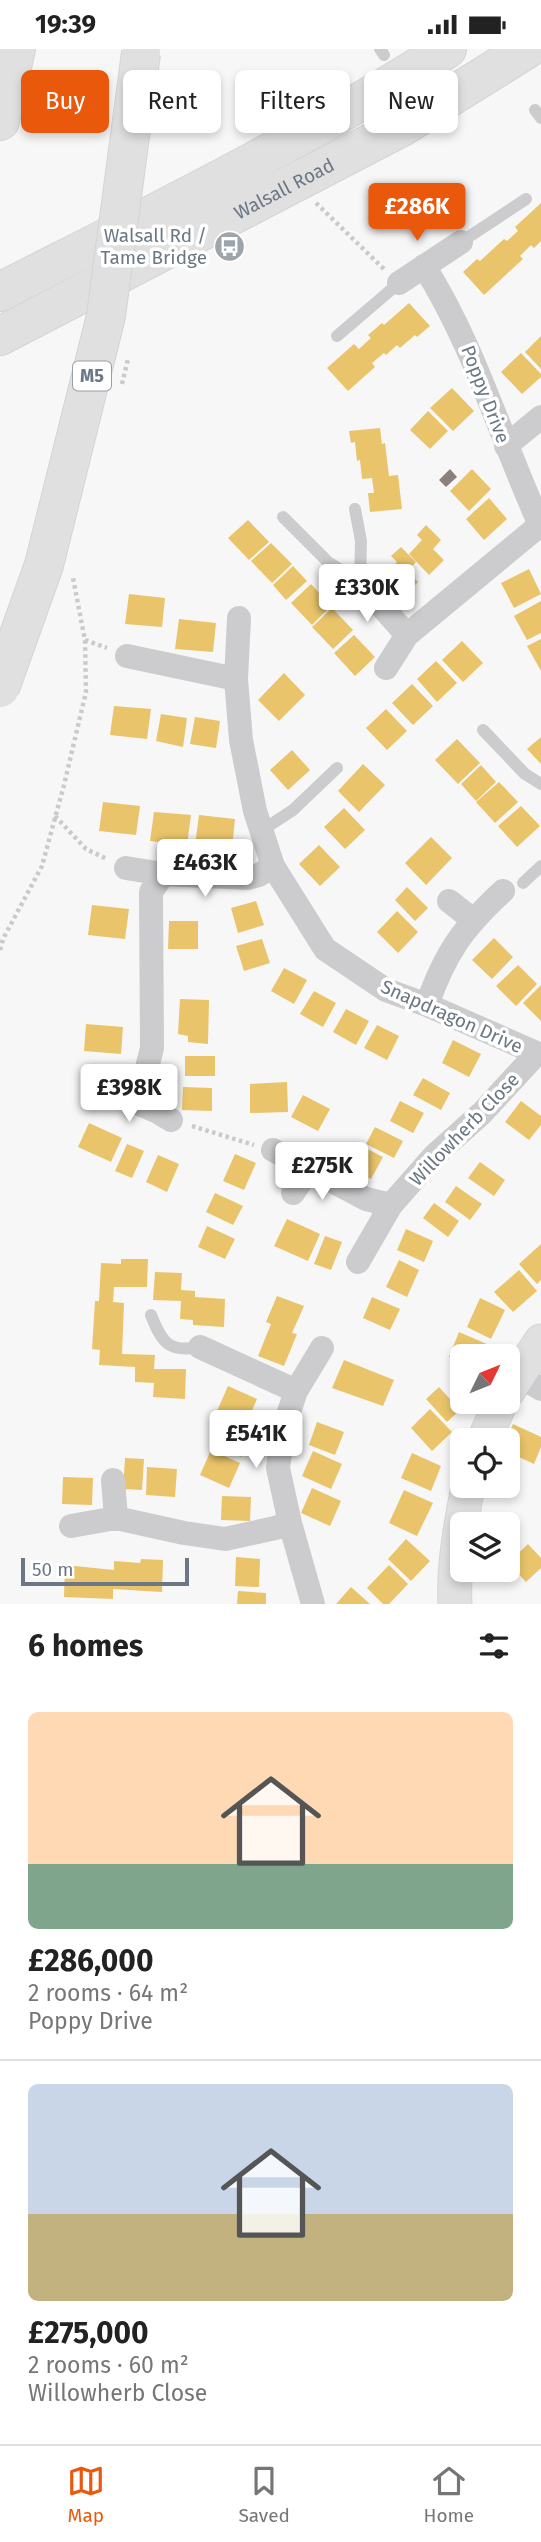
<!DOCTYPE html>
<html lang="en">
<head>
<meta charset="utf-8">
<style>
  body { margin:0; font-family:"Fira Sans",sans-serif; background:#f2f2f2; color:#222; height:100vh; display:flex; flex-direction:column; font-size:26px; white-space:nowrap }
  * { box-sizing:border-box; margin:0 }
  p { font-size:23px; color:#767676 }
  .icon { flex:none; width:38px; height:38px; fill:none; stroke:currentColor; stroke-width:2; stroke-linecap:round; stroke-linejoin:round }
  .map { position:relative; height:1555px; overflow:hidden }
  .panel { display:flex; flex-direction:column; background:#fff; flex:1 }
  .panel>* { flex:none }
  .banner { position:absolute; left:21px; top:21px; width:500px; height:63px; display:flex; gap:14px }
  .needle { width:46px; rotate:47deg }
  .buttons { position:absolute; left:450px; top:1295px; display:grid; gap:14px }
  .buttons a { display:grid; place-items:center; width:70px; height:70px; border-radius:10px; background:#fff; box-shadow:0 4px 10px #0003; font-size:35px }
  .scale { position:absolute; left:21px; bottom:18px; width:168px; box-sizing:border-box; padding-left:7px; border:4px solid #6b7784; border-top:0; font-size:19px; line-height:24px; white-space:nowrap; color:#6b7784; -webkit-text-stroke:5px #fff; paint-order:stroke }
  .price { position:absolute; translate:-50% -60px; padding:0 16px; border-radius:7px; background:#fff; color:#222; font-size:23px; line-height:46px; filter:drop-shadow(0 2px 4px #0008) }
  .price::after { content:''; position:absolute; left:50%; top:42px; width:21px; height:16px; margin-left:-10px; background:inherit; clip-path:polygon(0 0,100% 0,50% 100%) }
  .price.on { background:#ea580c; color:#fff }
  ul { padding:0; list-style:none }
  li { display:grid; align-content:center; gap:14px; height:371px; padding:0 28px }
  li+li { border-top:2px solid #e0e0e0 }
  li span { display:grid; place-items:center; height:217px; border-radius:10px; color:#555 }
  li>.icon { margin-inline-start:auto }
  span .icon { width:126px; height:126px; fill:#fffc; stroke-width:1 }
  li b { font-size:30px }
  h2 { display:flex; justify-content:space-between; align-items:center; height:84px; padding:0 28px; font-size:30px }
  .chip { padding:0 24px; border-radius:10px; background:#fff; box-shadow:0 4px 10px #0003; font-size:24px; line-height:63px }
  .chip.on { background:#ea580c; color:#fff }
  .status { display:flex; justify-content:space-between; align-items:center; height:49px; padding:0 35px; background:#fff; direction:ltr }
  .status svg { height:19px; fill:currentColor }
  .tab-bar { display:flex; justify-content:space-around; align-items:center; height:98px; border-top:2px solid #e0e0e0; background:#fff; font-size:19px; color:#767676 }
  .tab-bar a { display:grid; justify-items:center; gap:4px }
  .tab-bar .on { color:#ea580c }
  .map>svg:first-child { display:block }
  .homes { fill:#e9c46a }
  .industry { fill:#8a817c }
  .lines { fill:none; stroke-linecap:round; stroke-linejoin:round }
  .secondary-casing { stroke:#d3d4d5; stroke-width:35 }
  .primary-casing { stroke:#d3d4d5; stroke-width:40 }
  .highway-casing { stroke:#d3d4d4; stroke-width:40 }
  .path { stroke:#c9cacb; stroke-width:4.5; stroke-dasharray:3.5 3.5; stroke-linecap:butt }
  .lane { stroke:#ccccce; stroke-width:12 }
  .street { stroke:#ccccce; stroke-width:24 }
  .secondary { stroke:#e0e0e1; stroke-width:33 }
  .primary { stroke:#e0e0e1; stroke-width:38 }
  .highway { stroke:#e0e0e1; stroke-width:38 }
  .highway-bridge-casing { stroke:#d3d4d4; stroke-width:40; stroke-linecap:butt }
  .highway-bridge { stroke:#e0e0e1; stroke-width:38 }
  .labels { text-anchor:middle; stroke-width:7; stroke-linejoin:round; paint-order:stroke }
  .shield { fill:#fff; stroke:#97a0a9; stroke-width:2 }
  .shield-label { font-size:18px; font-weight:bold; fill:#6b7784 }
  .street-label { font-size:19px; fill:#6b7784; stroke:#fff }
  .poi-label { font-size:19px; fill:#6b7784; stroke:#fff; text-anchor:end }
</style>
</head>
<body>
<div class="status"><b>19:39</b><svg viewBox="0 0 49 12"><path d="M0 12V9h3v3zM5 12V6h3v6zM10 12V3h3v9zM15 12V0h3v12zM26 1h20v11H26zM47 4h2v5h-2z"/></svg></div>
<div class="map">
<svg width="541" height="1555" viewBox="0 0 541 1555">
  <rect width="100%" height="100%" fill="#f7f7f7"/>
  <path class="homes" d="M541 154V192L534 199 531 196 520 207 523 210 484 246 463 223 477 210 480 212 504 190 507 192 518 182 515 178Z
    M409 254 430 277 417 288 415 286 400 299 397 296 386 306 384 304 372 314 375 318 348 342 327 319 354 295 359 300 371 289 368 286 382 274 384 276Z
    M541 287V320L525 303Z
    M521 304 541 325V328L522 345 501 323Z
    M452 339 474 362 453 382 430 359Z
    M428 362 448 382 430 400 410 381Z
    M380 379 382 395 385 394 389 427 398 426 402 460 370 463 368 444H374L372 429 362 430 360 411 357 412 355 393 351 394 349 382Z
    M472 420 491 440 469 462 450 442Z
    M489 449 507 470 484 491 466 470Z
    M248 471 269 493 249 511 228 489Z
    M426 476 441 491 433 500 444 511 429 526 409 505 422 491 417 486Z
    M271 494 292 515 272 534 251 512Z
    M401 498 416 513 407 522 418 533 403 548 383 527 397 513 391 507Z
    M293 517 307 532 286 551 273 536Z
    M529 520 541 545 514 559 501 534Z
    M311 535 331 557 312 576 291 554Z
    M129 545 165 549 162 578 125 575Z
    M541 552V584L527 591 514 567Z
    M332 559 353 581 333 600 312 578Z
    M179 570 216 574 213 603 175 600Z
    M354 586 375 608 355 627 334 604Z
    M541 590V622L527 597Z
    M462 592 483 614 463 633 442 611Z
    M436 612 457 634 437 653 417 630Z
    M284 624 305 646 279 672 258 651Z
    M412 635 433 657 413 676 392 654Z
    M114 657 151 660 147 690 110 686Z
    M386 660 407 682 387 701 366 679Z
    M161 665 187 669 183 698 156 692Z
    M195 668 220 672 216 699 190 695Z
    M541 688V715L527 700Z
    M457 690 480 714 458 735 435 711Z
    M292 701 310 721 288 741 270 721Z
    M363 715 385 736 359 763 338 742Z
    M481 716 496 733 476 752 461 735Z
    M499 733 518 753 495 774 476 753Z
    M103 753 140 757 136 786 99 782Z
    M521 757 540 777 517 798 498 777Z
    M344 759 365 781 345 800 324 778Z
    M154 763 191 766 187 796 150 792Z
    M199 766 235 770 232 800 195 796Z
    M431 788 452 809 426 836 405 814Z
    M319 796 340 818 320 837 299 815Z
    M407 838 428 859 415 872 395 851Z
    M256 852 264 876 238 884 231 859Z
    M92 856 129 860 125 890 88 886Z
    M397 862 418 883 398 904 377 883Z
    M169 872H198V900H168Z
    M494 889 513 908 492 930 472 911Z
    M262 890 270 914 244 922 236 897Z
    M518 916 537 935 516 957 496 937Z
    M284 919 307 931 294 955 271 942Z
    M541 936V972L523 954Z
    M314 942 336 954 323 978 300 965Z
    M180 950 209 951 208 995 188 993V987L178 985Z
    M346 960 369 972 356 996 333 983Z
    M86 975 123 978 121 1005 84 1002Z
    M377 976 399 987 387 1011 364 999Z
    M453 991 481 1005 469 1028 442 1014Z
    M185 1007H215V1027H185Z
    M423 1029 450 1044 441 1061 413 1046Z
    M287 1033 288 1063 250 1064V1035Z
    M183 1038 212 1039V1062L182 1061Z
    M303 1046 330 1060 318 1082 291 1068Z
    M400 1052 424 1064 413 1084 390 1072Z
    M521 1052 541 1067V1076L529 1091 505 1073Z
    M89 1074 122 1089 111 1113 78 1098Z
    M375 1078 403 1092 394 1109 366 1095Z
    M356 1094 383 1108 371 1130 344 1116Z
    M127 1095 144 1102 132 1129 115 1122Z
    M235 1105 256 1114 244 1141 223 1132Z
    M158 1106 179 1115 167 1143 146 1133Z
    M480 1113 505 1131 494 1147 468 1129Z
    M456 1137 482 1155 470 1171 445 1153Z
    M215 1144 243 1157 233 1176 206 1163Z
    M434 1154 459 1172 448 1188 423 1169Z
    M287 1170 320 1185 308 1212 274 1197Z
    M207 1177 235 1190 225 1210 198 1198Z
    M406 1180 433 1192 424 1213 397 1201Z
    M325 1187 342 1193 331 1221 314 1215Z
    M541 1195V1231L537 1235 519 1215Z
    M121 1210H148L147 1238H114L113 1253 124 1254 122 1305 155 1306 154 1320H186L185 1350 153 1348 154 1334 135 1333V1318L99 1316 100 1301 92 1300 95 1252H99L101 1214 121 1215Z
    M399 1211 419 1221 407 1248 386 1238Z
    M519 1221 537 1242 513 1263 494 1243Z
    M155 1223 182 1224 181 1241 195 1242V1248L225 1250 224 1278 193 1276V1271L180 1270 181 1252 153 1251Z
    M277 1247 304 1257 292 1284 297 1285 284 1317 258 1307 271 1275 266 1273Z
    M372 1248 400 1260 390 1281 363 1269Z
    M480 1249 505 1261 491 1290 467 1278Z
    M459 1283 489 1296 484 1307H462V1314L449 1308Z
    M344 1311 394 1331 383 1357 332 1339Z
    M228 1337 257 1350 246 1375 217 1362Z
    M439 1338 460 1361 447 1373 426 1350Z
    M430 1360 452 1383 432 1402 411 1379Z
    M223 1371 251 1384 241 1408 212 1394Z
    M317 1373 344 1383 335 1406 309 1396Z
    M513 1375 541 1388V1398L534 1415 508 1403V1391H506Z
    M211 1401 240 1414 229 1439 200 1426Z
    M313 1402 342 1415 331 1440 302 1427Z
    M412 1404 441 1417 431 1442 401 1429Z
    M125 1409 144 1410 142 1441 123 1440Z
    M147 1418 177 1420 175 1448 146 1446Z
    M63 1428 93 1429 92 1456 62 1455Z
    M312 1439 341 1452 330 1477 301 1464Z
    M404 1441 433 1454 417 1487 389 1474Z
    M222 1447 251 1448 250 1472 221 1471Z
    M508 1481 519 1493 508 1504Z
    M406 1490 430 1512 411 1532 388 1510Z
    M528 1495 541 1509V1519L526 1533 508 1514Z
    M236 1508 260 1510 259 1538 235 1537Z
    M141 1510 163 1511 162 1543 113 1540V1550L64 1548 65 1516 114 1521V1512L140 1514Z
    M389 1516 408 1535 389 1555H383L367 1539Z
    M351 1538 370 1555H336Z
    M238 1542 266 1544V1555H237Z"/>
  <path class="industry" d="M450 420 457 428 446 438 439 431Z"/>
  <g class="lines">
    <defs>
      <path id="secondary" d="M508 1342 541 1292
        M484 1391 501 1353
        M455 1555C453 1515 461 1476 468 1437"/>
      <g id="primary">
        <path d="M0 243C151 166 304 91 447 0"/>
        <path id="s1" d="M0 287 402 78 527 0"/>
      </g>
      <path id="highway" d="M0 72 16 0"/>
    </defs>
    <use href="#secondary" class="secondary-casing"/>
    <use href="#primary" class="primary-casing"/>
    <use href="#highway" class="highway-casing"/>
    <path class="path" d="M316 154 385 221
      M122 335 128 310
      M85 591 107 599
      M55 767 86 800 107 810
      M0 901 3 890 42 817 64 736 86 643 85 591 73 529
      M192 1077 254 1096"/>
    <path class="lane" d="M380 0 384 6
      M535 61 541 69
      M461 193 526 150
      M337 287 399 234
      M283 468 328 513 360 533 361 492 355 460
      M483 681 525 725 541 735
      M261 782 293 761 337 719
      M523 834 541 817
      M151 1266C162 1294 169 1304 200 1298"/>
    <path class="street" d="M424 217C475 298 501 390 541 478
      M399 234 461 193
      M506 397 541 368
      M360 533 407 586
      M239 569 236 630 241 691 255 762 273 817 325 900 386 941 427 956 541 1006
      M127 607 236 630
      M386 619 407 586 540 476
      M126 819 163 825 248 829 259 826 273 817
      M449 852 472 870
      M427 956C445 904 463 879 503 842
      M107 1041 158 1063 171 1071
      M142 1056 143 1035 152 999 151 843 163 825
      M273 1101 366 1150 391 1156
      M293 1144 309 1120
      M358 1213 391 1156 434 1107 482 1064 537 1004
      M200 1298 296 1342
      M517 1326 541 1340
      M113 1431 116 1469
      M71 1477 116 1469 184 1484 225 1490 275 1479 290 1474
      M313 1555 290 1474 278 1419 283 1381 296 1342 322 1299"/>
    <use href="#secondary" class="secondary"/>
    <use href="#primary" class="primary"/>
    <use href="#highway" class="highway"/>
    <defs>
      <path id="highway-bridge" d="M0 639 44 516 106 267 141 4"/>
    </defs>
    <use href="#highway-bridge" class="highway-bridge-casing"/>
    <use href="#highway-bridge" class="highway-bridge"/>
  </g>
  <defs>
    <symbol id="bus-disc" viewBox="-11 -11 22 22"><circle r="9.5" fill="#9ca4ac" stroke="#fff"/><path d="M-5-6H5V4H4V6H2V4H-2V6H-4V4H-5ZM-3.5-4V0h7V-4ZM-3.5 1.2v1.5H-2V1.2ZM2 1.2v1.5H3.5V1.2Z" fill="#fff"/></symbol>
  </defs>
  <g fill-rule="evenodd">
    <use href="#bus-disc" x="212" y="180" width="35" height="35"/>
  </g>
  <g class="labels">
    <rect class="shield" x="73" y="312.5" width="38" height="29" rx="5"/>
    <g class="shield-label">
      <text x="92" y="333">M5</text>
    </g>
    <g class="street-label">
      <text dy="7" stroke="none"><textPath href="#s1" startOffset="320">Walsall Road</textPath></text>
      <text transform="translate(486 345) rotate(69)" y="7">Poppy Drive</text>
      <text transform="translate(452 967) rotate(24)" y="7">Snapdragon Drive</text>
      <text transform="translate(464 1080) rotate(-46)" y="7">Willowherb Close</text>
    </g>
    <g class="poi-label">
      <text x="207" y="193">Walsall Rd /<tspan x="207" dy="22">Tame Bridge</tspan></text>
    </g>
  </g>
</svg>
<div class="buttons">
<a><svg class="needle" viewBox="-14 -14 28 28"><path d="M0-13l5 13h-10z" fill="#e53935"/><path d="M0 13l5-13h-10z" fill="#767676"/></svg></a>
<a><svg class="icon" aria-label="locate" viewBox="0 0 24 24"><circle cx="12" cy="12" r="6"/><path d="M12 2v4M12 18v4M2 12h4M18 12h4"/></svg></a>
<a><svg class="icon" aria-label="layers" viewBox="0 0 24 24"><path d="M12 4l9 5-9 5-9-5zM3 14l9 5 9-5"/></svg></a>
</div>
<div class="scale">50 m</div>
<b class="price on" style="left:417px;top:194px">£286K</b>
<b class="price" style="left:367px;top:575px">£330K</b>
<b class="price" style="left:205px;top:850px">£463K</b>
<b class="price" style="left:129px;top:1075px">£398K</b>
<b class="price" style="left:322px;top:1153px">£275K</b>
<b class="price" style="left:256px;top:1421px">£541K</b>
<div class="banner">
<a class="chip on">Buy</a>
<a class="chip">Rent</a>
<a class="chip">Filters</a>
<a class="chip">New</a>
</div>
</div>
<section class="panel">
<h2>6 homes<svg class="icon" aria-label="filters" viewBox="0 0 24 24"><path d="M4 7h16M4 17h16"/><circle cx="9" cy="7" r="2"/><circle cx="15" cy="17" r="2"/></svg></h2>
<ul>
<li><span style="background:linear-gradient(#ffd9b3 70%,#7fa58c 0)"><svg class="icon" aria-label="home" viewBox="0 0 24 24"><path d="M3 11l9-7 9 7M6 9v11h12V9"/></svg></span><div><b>£286,000</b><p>2 rooms · 64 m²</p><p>Poppy Drive</p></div></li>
<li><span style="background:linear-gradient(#c9d6e8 60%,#c2b280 0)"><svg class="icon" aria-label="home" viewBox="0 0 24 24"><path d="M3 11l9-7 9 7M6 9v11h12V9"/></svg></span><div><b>£275,000</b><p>2 rooms · 60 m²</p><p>Willowherb Close</p></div></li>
</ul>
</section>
<nav class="tab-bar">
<a class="on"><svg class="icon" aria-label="map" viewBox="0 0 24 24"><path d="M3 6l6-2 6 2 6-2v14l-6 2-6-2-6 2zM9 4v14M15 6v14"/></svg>Map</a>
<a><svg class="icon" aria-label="saved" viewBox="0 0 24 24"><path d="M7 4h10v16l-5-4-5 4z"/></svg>Saved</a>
<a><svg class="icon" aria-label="home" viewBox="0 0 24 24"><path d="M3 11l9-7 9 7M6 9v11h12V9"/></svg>Home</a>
</nav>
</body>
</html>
